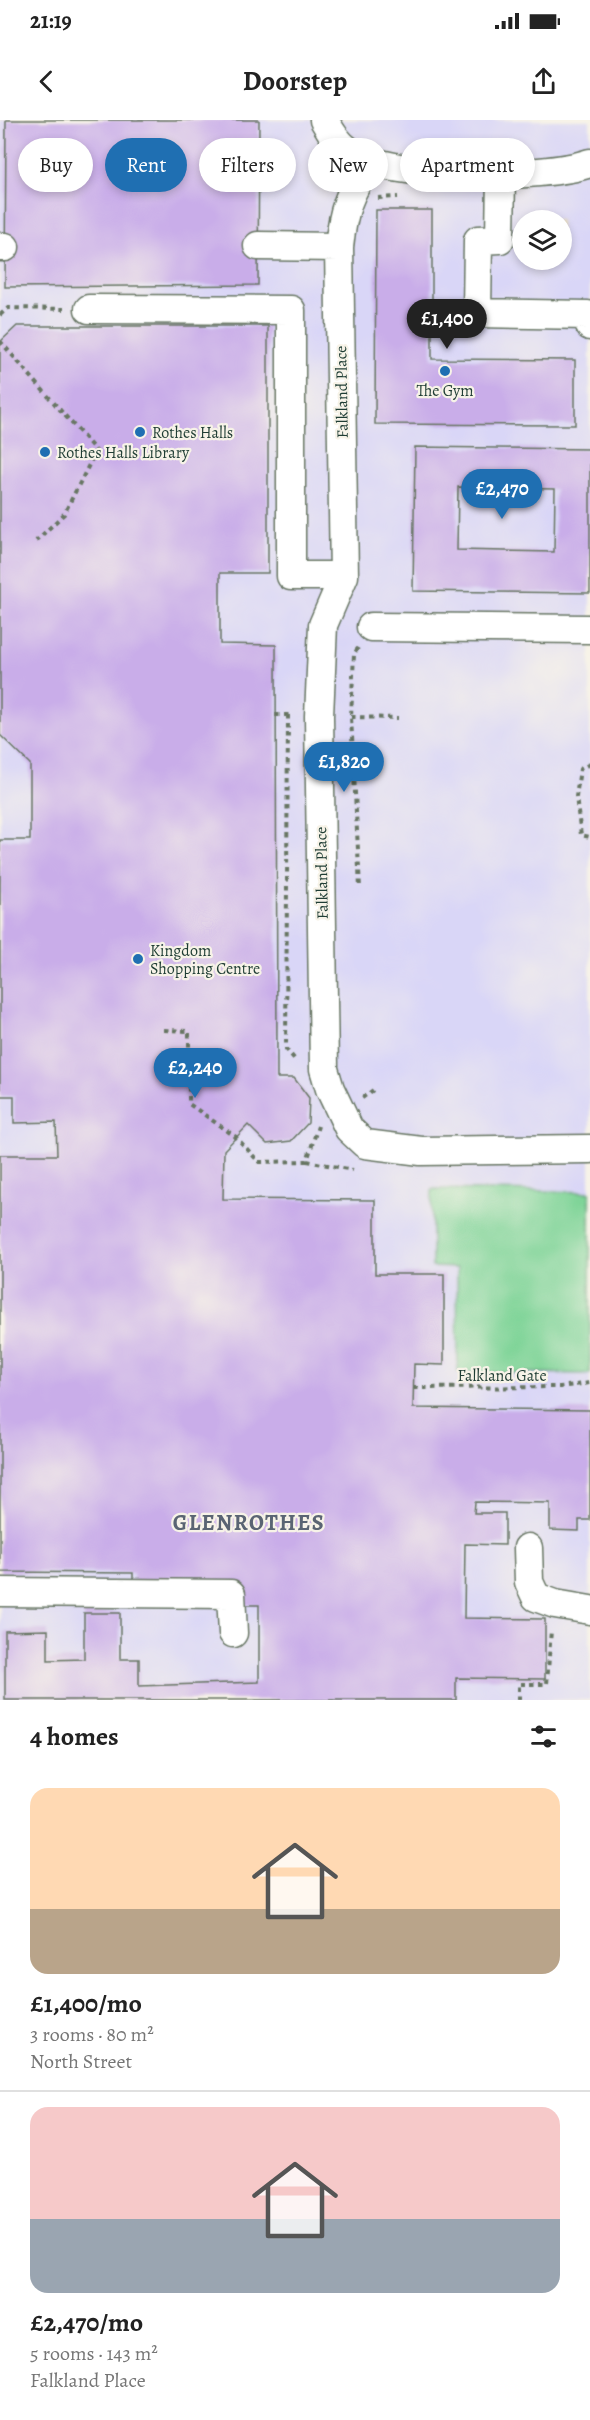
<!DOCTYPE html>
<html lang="en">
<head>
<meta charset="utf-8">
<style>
  body { margin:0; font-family:Alegreya,serif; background:#f2f2f2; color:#222; height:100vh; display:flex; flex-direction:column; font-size:22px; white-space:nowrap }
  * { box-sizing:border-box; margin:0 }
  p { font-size:20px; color:#767676 }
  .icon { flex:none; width:33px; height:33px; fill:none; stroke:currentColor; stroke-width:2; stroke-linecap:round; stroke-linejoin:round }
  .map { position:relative; height:1580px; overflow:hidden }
  .sheet { display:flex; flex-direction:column; background:#fff; flex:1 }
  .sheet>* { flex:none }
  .guide { position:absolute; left:18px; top:18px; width:555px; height:54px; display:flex; gap:12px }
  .controls { position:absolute; left:512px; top:90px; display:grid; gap:12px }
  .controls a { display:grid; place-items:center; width:60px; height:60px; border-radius:50%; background:#fff; box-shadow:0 3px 9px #0003; font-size:30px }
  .price { position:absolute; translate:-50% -51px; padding:0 14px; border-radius:21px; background:#1f6fb2; color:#fff; font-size:20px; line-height:39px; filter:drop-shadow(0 2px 3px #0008) }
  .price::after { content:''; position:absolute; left:50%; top:36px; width:18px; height:14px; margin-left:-9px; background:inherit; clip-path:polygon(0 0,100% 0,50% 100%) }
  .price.current { background:#222; color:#fff }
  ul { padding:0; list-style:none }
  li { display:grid; align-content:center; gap:12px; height:318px; padding:0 30px }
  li+li { border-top:2px solid #e0e0e0 }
  li span { display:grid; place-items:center; height:186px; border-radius:18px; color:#555 }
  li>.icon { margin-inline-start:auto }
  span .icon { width:108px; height:108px; fill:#fffc; stroke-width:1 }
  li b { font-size:26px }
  h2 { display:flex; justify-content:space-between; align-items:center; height:72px; padding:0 30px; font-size:26px }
  .tag { padding:0 21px; border-radius:27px; background:#fff; box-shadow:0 3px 9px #0003; font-size:21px; line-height:54px }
  .tag.current { background:#1f6fb2; color:#fff }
  .status { display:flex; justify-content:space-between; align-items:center; height:42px; padding:0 30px; background:#fff; direction:ltr }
  .status svg { height:16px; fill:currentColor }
  header { display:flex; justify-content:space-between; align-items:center; height:78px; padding:0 30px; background:#fff; font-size:27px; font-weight:600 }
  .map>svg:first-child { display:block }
  .built { fill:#d9d6f7; fill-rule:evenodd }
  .green { fill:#7fd498; stroke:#4f8866; stroke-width:1.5 }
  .building { fill:#c9ade9; fill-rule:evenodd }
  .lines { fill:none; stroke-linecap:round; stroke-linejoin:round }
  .minor-casing { stroke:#677664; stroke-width:31 }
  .path { stroke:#677664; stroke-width:4; stroke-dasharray:4.5 4.5; stroke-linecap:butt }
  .minor { stroke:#fff; stroke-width:28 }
  .poi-dot { fill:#1f6fb2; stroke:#f7f3e8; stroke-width:2 }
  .labels { text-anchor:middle; stroke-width:4.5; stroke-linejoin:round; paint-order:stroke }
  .poi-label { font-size:16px; fill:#1f3d34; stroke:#f7f3e8; text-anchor:start }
  .street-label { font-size:16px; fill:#1f3d34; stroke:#f7f3e8 }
  .district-label { font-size:22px; font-weight:bold; letter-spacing:1.5px; fill:#5a6473; stroke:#f7f3e8 }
</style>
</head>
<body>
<div class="status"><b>21:19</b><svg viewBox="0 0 49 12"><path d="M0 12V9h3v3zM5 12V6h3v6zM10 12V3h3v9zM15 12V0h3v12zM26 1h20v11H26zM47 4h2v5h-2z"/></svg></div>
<header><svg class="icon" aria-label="back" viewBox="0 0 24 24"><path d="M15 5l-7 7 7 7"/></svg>Doorstep<svg class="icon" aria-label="share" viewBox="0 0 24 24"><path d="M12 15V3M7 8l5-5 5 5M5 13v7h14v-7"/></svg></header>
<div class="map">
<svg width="590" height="1580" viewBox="0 0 590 1580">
  <rect width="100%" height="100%" fill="#f7f3e8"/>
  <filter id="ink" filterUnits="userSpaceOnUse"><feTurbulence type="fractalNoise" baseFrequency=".0167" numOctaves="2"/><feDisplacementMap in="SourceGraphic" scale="12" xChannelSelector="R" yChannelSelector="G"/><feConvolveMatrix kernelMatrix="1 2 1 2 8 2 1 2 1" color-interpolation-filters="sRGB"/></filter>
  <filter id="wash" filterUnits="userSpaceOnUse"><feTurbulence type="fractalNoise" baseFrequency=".008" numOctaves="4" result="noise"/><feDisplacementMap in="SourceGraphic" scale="24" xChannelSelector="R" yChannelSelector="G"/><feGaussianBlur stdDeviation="1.35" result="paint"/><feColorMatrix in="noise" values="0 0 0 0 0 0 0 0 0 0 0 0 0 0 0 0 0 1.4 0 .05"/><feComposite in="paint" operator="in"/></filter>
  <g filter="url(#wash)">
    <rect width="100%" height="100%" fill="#ecdfbe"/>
    <path class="built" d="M0 0H590V1580H0ZM522 100H561V140H522Z"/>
    <path class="green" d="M432 1069 590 1072V1254L458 1252 457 1148 432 1147Z"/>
    <g id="blocks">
      <path class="building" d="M6 0H259L258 165 5 167Z
        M376 90H432V239L575 240V305L375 304Z
        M17 206H268V453H220V524L276 525 277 958H294L309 978 308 1003 291 1021 267 1024 248 1005 224 1030 223 1079 375 1080V1154H444V1245L414 1244 413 1288 590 1290V1400H579V1411L550 1410V1383L475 1382 474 1393H505V1425L465 1424 464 1498 545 1499V1559L456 1558V1580H5V1511L48 1510V1540L84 1539V1493H120V1539H139V1566L259 1562V1485H237L133 1469V1453L0 1452V1035H57L56 1002 14 1003V976H0V720H30V644L0 615V222Z
        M415 327 590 329V473L413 471ZM458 367 555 369 554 432 457 430Z"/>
    </g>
  </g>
  <g filter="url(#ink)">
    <use href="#blocks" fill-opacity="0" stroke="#677664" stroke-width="1.5"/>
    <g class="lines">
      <defs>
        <path id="minor" d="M324 0C331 12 338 24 350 32 391 60 544 59 590 43
          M370 41C349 73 343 89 339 127L344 456 323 505 319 596 324 949 330 969 349 1009 365 1024 421 1031 590 1029
          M501 53 500 119 478 120 477 193 588 195 590 206
          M258 126 339 127
          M0 127H5
          M89 189 291 190V456H344
          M371 507 590 509
          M528 1428 529 1462 536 1477 555 1484 590 1490
          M0 1472 231 1474 233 1513"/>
      </defs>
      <use href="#minor" class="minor-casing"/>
      <path class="path" d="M378 78 398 77
        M0 195 8 188 64 189
        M0 221 96 331 64 394 36 421
        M358 528 354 534 351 597 360 768
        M275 595H289
        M288 595 286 929 297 942
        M351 597 398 598
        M590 644 580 649 576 677 581 715 590 717
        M164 910 189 911V984L236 1017 259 1042 307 1041 318 1006
        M362 978 376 968
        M307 1041 353 1050
        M414 1268 560 1267 590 1263
        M519 1580V1564H547L551 1510"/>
      <use href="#minor" class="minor"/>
    </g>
  </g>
  <g class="poi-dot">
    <circle cx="445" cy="251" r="6"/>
    <circle cx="140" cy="312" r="6"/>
    <circle cx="45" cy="332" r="6"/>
    <circle cx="138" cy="839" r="6"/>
  </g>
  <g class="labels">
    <g class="poi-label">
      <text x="445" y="276" text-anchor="middle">The Gym</text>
      <text x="152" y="318">Rothes Halls</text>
      <text x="57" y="338">Rothes Halls Library</text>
      <text x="150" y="836">Kingdom<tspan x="150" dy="18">Shopping Centre</tspan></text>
    </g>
    <g class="street-label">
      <text transform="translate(341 272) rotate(-91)" y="6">Falkland Place</text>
      <text transform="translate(321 753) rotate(-91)" y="6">Falkland Place</text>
      <text x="502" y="1261">Falkland Gate</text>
    </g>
    <g class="district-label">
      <text x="249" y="1410">GLENROTHES</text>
    </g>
  </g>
</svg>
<div class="controls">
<a><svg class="icon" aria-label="layers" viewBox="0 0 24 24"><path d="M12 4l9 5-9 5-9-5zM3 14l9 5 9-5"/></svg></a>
</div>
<b class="price current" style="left:447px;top:230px">£1,400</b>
<b class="price" style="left:502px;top:400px">£2,470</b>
<b class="price" style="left:344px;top:673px">£1,820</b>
<b class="price" style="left:195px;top:979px">£2,240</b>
<div class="guide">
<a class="tag">Buy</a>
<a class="tag current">Rent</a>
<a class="tag">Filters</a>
<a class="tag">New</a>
<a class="tag">Apartment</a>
</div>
</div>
<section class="sheet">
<h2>4 homes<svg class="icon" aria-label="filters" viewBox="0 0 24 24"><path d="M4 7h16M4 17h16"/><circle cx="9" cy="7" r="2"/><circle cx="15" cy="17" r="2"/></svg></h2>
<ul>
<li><span style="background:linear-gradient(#ffd9b3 65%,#b9a48a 0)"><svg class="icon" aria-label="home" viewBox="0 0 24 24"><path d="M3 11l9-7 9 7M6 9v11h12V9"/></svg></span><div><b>£1,400/mo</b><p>3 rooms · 80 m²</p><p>North Street</p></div></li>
<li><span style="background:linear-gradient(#f6c9c9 60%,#9aa5b1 0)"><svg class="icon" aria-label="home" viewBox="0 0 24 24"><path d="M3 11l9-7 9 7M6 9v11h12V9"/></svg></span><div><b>£2,470/mo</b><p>5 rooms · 143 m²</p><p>Falkland Place</p></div></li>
</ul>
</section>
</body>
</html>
